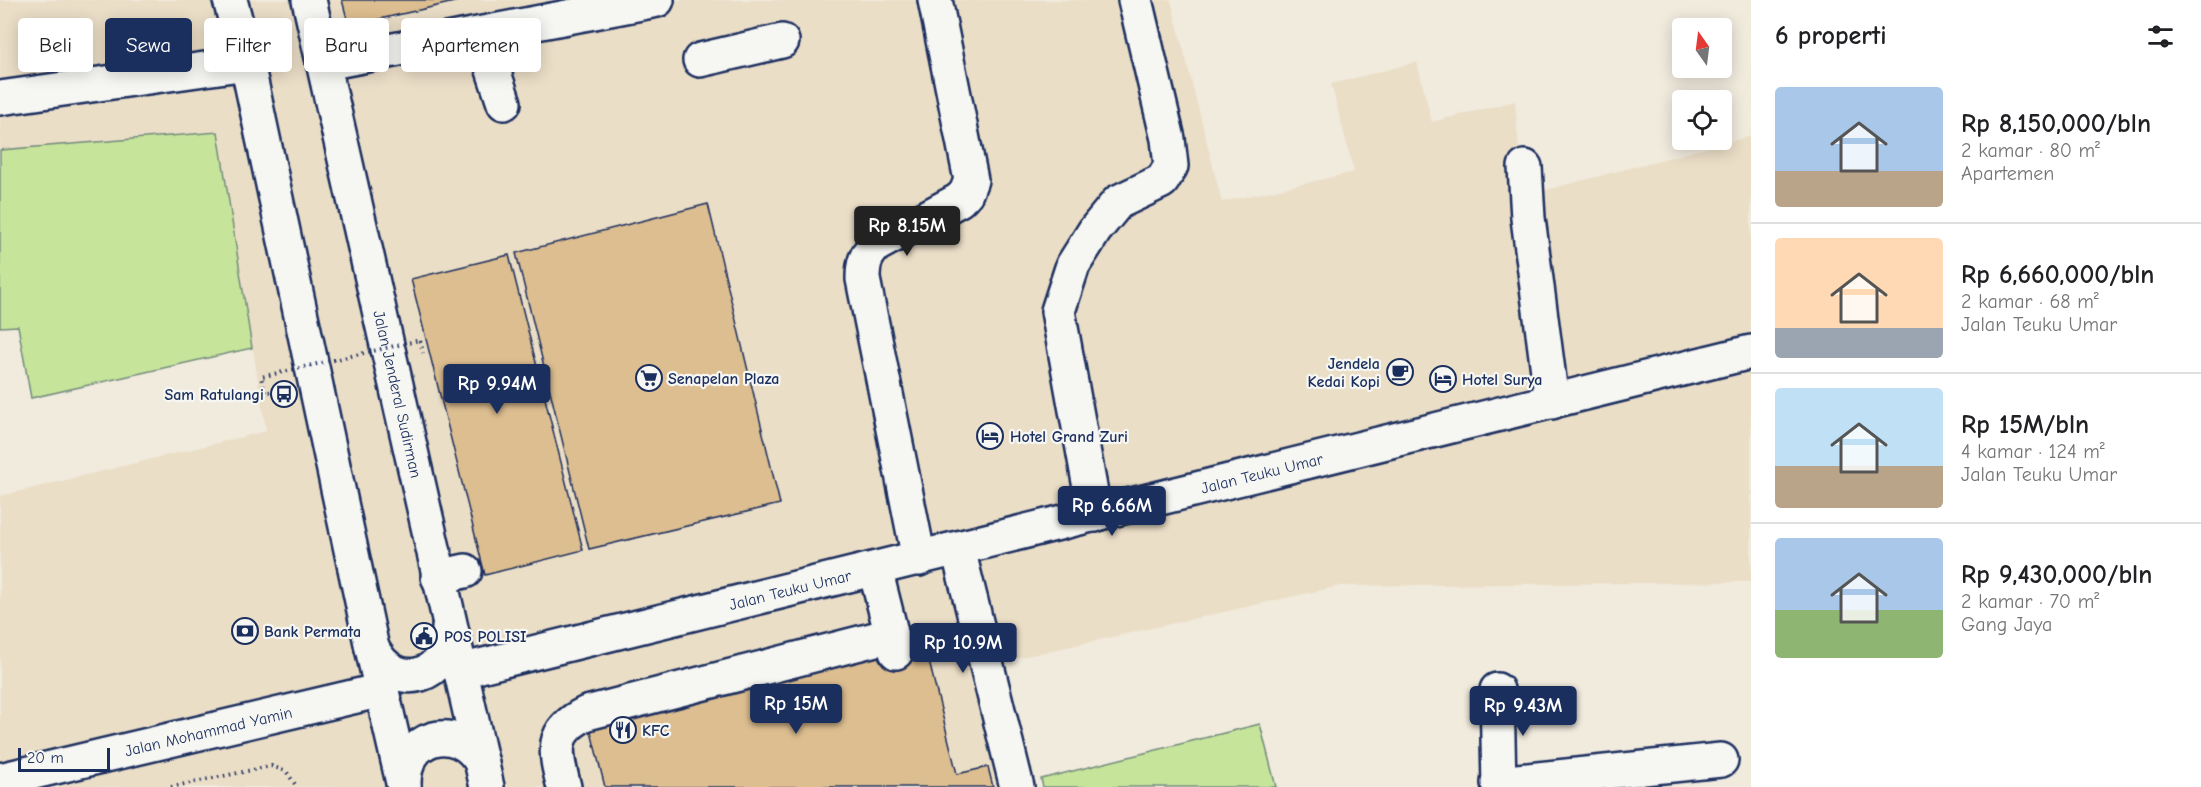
<!DOCTYPE html>
<html lang="id">
<head>
<meta charset="utf-8">
<style>
  body { margin:0; font-family:"Comic Neue",sans-serif; background:#f6f6f6; color:#202124; height:100vh; display:flex; flex-direction:column; font-size:22px; white-space:nowrap }
  * { box-sizing:border-box; margin:0 }
  p { font-size:20px; color:#757577 }
  .icon { flex:none; width:33px; height:33px; fill:none; stroke:currentColor; stroke-width:2; stroke-linecap:round; stroke-linejoin:round }
  .map { position:relative; flex:1; overflow:hidden }
  .sheet { display:flex; flex-direction:column; background:#fff; width:450px }
  .sheet>* { flex:none }
  .hud { position:absolute; left:18px; top:18px; width:570px; height:54px; display:flex; gap:12px }
  .needle { width:39px; rotate:346deg }
  .fabs { position:absolute; left:1672px; top:18px; display:grid; gap:12px }
  .fabs a { display:grid; place-items:center; width:60px; height:60px; border-radius:6px; background:#fff; box-shadow:0 3px 15px #0003; font-size:30px }
  .scale { position:absolute; left:18px; bottom:15px; width:92px; box-sizing:border-box; padding-left:6px; border:3px solid #1b2f5e; border-top:0; font-size:16px; line-height:21px; white-space:nowrap; color:#1b2f5e; -webkit-text-stroke:4px #f6f6f2; paint-order:stroke }
  .price { position:absolute; translate:-50% -51px; padding:0 14px; border-radius:6px; background:#1b2f5e; color:#fff; font-size:20px; line-height:39px; filter:drop-shadow(0 2px 3px #0008) }
  .price::after { content:''; position:absolute; left:50%; top:36px; width:18px; height:14px; margin-left:-9px; background:inherit; clip-path:polygon(0 0,100% 0,50% 100%) }
  .price.active { background:#222; color:#fff }
  ul { padding:0; list-style:none }
  li { display:flex; align-items:center; gap:18px; height:150px; padding:0 24px }
  li+li { border-top:2px solid #e0e0e0 }
  li span { display:grid; place-items:center; flex:none; width:168px; height:120px; border-radius:6px; color:#555 }
  li>.icon { margin-inline-start:auto }
  span .icon { width:72px; height:72px; fill:#fffc; stroke-width:1 }
  li b { font-size:26px }
  h2 { display:flex; justify-content:space-between; align-items:center; height:72px; padding:0 24px; font-size:26px }
  .pill { padding:0 21px; border-radius:6px; background:#fff; box-shadow:0 3px 15px #0003; font-size:21px; line-height:54px }
  .pill.active { background:#1b2f5e; color:#fff }
  main { display:flex; flex:1; min-height:0 }
  .map>svg:first-child { display:block }
  .built { fill:#ebdec7 }
  .green { fill:#c7e49b; stroke:#718a7c; stroke-width:1.5 }
  .building { fill:#ddbe90; stroke:#1b2f5e; stroke-width:1.5 }
  .lines { fill:none; stroke-linecap:round; stroke-linejoin:round }
  .minor-casing { stroke:#1b2f5e; stroke-width:38 }
  .major-casing { stroke:#1b2f5e; stroke-width:38 }
  .path { stroke:#1b2f5e; stroke-width:4; stroke-dasharray:1.5 4.5; stroke-linecap:butt }
  .minor { stroke:#f6f6f2; stroke-width:33 }
  .major { stroke:#f6f6f2; stroke-width:33 }
  .path-bridge { stroke:#1b2f5e; stroke-width:4; stroke-dasharray:1.5 4.5; stroke-linecap:butt }
  .labels { text-anchor:middle; stroke-width:4.5; stroke-linejoin:round; paint-order:stroke }
  .poi-label { font-size:16px; font-weight:bold; fill:#1b2f5e; stroke:#f6f6f2; text-anchor:start }
  .street-label { font-size:16px; fill:#1b2f5e; stroke:#f6f6f2 }
</style>
</head>
<body>
<main>
<div class="map">
<svg width="1751" height="787" viewBox="0 0 1751 787">
  <rect width="100%" height="100%" fill="#f1ebde"/>
  <filter id="ink" filterUnits="userSpaceOnUse"><feTurbulence type="fractalNoise" baseFrequency=".0167" numOctaves="2"/><feDisplacementMap in="SourceGraphic" scale="12" xChannelSelector="R" yChannelSelector="G"/><feConvolveMatrix kernelMatrix="1 2 1 2 8 2 1 2 1" color-interpolation-filters="sRGB"/></filter>
  <g filter="url(#ink)">
    <path class="built" d="M0 0H1171L1222 202 1354 172 1331 84 1417 62 1432 122 1515 101 1523 196 1751 136V582L1340 586 987 665 1017 787H0V496L266 431 218 132 0 150Z"/>
    <path class="green" d="M218 132 252 348 31 398 18 326 0 327V150Z
      M1260 724 1276 787H1043L1041 779Z"/>
    <path class="building" d="M342 0H463L349 26Z
      M708 204 780 504 589 549 516 253Z
      M509 255 583 550 485 575 411 279Z
      M925 645 957 774 988 767 993 787H605L590 728Z"/>
    <g class="lines">
      <defs>
        <g id="minor">
          <path d="M481 34 504 103"/>
          <path d="M700 60 782 41"/>
          <path d="M325 63 657 0"/>
          <path d="M1525 167 1528 218 1552 402"/>
          <path d="M1095 515 1058 311 1073 265 1095 230 1118 202 1162 181 1171 166 1168 139 1135 0"/>
          <path d="M958 549 1017 787"/>
          <path d="M919 559 863 279C863 264 865 256 876 245L959 200 966 193 971 180 935 0"/>
          <path d="M875 569 896 652"/>
          <path d="M438 577 465 571"/>
          <path id="s1" d="M460 671 1751 352"/>
          <path d="M1497 690 1499 787"/>
          <path d="M1498 783 1721 760"/>
          <path d="M564 787C555 752 549 731 587 713L891 635"/>
        </g>
        <g id="major">
          <path d="M230 0 247 63 372 648 404 787"/>
          <path id="s2" d="M309 0 487 787"/>
          <path d="M0 98 247 63"/>
          <path d="M372 648C396 695 450 678 449 627"/>
          <path id="s3" d="M0 780 382 690"/>
          <path d="M404 785C403 735 457 720 482 763"/>
        </g>
      </defs>
      <use href="#minor" class="minor-casing"/>
      <use href="#major" class="major-casing"/>
      <path class="path" d="M171 787 271 766 286 771 297 787"/>
      <use href="#minor" class="minor"/>
      <use href="#major" class="major"/>
      <path class="path-bridge" d="M276 390 265 393 261 377 420 340 423 353"/>
    </g>
  </g>
  <defs>
    <symbol id="cafe-ring" viewBox="-11 -11 22 22"><circle r="9.5" fill="#f6f6f2" stroke="#1b2f5e" stroke-width="1.5"/><path d="M-5.5-4.5H6V0H3Q3 3.5 0 3.5H-2.5Q-5.5 3.5-5.5 0ZM3-3.2v2h1.7v-2ZM-6 4.5H4V6H-6Z" fill="#1b2f5e"/></symbol>
    <symbol id="supermarket-ring" viewBox="-11 -11 22 22"><circle r="9.5" fill="#f6f6f2" stroke="#1b2f5e" stroke-width="1.5"/><path d="M-6-5.5h2.5l.6 2H6L4.5 2H-2.5L-4.4-4H-6ZM-1.5 3.2a1.3 1.3 0 1 0 .1 0ZM3 3.2a1.3 1.3 0 1 0 .1 0Z" fill="#1b2f5e"/></symbol>
    <symbol id="hotel-ring" viewBox="-11 -11 22 22"><circle r="9.5" fill="#f6f6f2" stroke="#1b2f5e" stroke-width="1.5"/><path d="M-6-4.5h1.5V1H6V5H4.5V3h-9V5H-6ZM-4 0a1.8 1.8 0 1 1 3.6 0ZM.5 0V-2.5h3Q6-2.5 6 0Z" fill="#1b2f5e"/></symbol>
    <symbol id="bus-ring" viewBox="-11 -11 22 22"><circle r="9.5" fill="#f6f6f2" stroke="#1b2f5e" stroke-width="1.5"/><path d="M-5-6H5V4H4V6H2V4H-2V6H-4V4H-5ZM-3.5-4V0h7V-4ZM-3.5 1.2v1.5H-2V1.2ZM2 1.2v1.5H3.5V1.2Z" fill="#1b2f5e"/></symbol>
    <symbol id="bank-ring" viewBox="-11 -11 22 22"><circle r="9.5" fill="#f6f6f2" stroke="#1b2f5e" stroke-width="1.5"/><path d="M-6-4H6V4H-6ZM0-2.3a2.3 2.3 0 1 0 0 4.6a2.3 2.3 0 1 0 0-4.6Z" fill="#1b2f5e"/></symbol>
    <symbol id="civic-ring" viewBox="-11 -11 22 22"><circle r="9.5" fill="#f6f6f2" stroke="#1b2f5e" stroke-width="1.5"/><path d="M-.6-6.5H3V-4.5H.6V-3L4-1V1h2V6H-6V1h2V-1L-.6-3ZM-1.2 2.5V6h2.4V2.5Z" fill="#1b2f5e"/></symbol>
    <symbol id="restaurant-ring" viewBox="-11 -11 22 22"><circle r="9.5" fill="#f6f6f2" stroke="#1b2f5e" stroke-width="1.5"/><path d="M-5-6h1v4h1v-4h1v4h1v-4h1v5L-1.5 .5V6h-2V.5L-5-1ZM5-6V6H3V1.5H1.5Q1.5-4 5-6Z" fill="#1b2f5e"/></symbol>
  </defs>
  <g fill-rule="evenodd">
    <use href="#cafe-ring" x="1385" y="357" width="30" height="30"/>
    <use href="#supermarket-ring" x="634" y="363" width="30" height="30"/>
    <use href="#hotel-ring" x="1428" y="364" width="30" height="30"/>
    <use href="#bus-ring" x="269" y="379" width="30" height="30"/>
    <use href="#hotel-ring" x="975" y="421" width="30" height="30"/>
    <use href="#bank-ring" x="230" y="616" width="30" height="30"/>
    <use href="#civic-ring" x="409" y="621" width="30" height="30"/>
    <use href="#restaurant-ring" x="608" y="715" width="30" height="30"/>
  </g>
  <g class="labels">
    <g class="poi-label">
      <text x="1380" y="369" text-anchor="end">Jendela<tspan x="1380" dy="18">Kedai Kopi</tspan></text>
      <text x="668" y="384">Senapelan Plaza</text>
      <text x="1462" y="385">Hotel Surya</text>
      <text x="264" y="400" text-anchor="end">Sam Ratulangi</text>
      <text x="1010" y="442">Hotel Grand Zuri</text>
      <text x="264" y="637">Bank Permata</text>
      <text x="444" y="642">POS POLISI</text>
      <text x="642" y="736">KFC</text>
    </g>
    <g class="street-label">
      <text dy="6" stroke="none"><textPath href="#s2" startOffset="404">Jalan Jenderal Sudirman</textPath></text>
      <text dy="6" stroke="none"><textPath href="#s1" startOffset="826">Jalan Teuku Umar</textPath></text>
      <text dy="6" stroke="none"><textPath href="#s1" startOffset="340">Jalan Teuku Umar</textPath></text>
      <text dy="6" stroke="none"><textPath href="#s3" startOffset="214">Jalan Mohammad Yamin</textPath></text>
    </g>
  </g>
</svg>
<div class="fabs">
<a><svg class="needle" viewBox="-14 -14 28 28"><path d="M0-13l5 13h-10z" fill="#e53935"/><path d="M0 13l5-13h-10z" fill="#757577"/></svg></a>
<a><svg class="icon" aria-label="locate" viewBox="0 0 24 24"><circle cx="12" cy="12" r="6"/><path d="M12 2v4M12 18v4M2 12h4M18 12h4"/></svg></a>
</div>
<div class="scale">20 m</div>
<b class="price active" style="left:907px;top:257px">Rp 8.15M</b>
<b class="price" style="left:497px;top:415px">Rp 9.94M</b>
<b class="price" style="left:1112px;top:537px">Rp 6.66M</b>
<b class="price" style="left:963px;top:674px">Rp 10.9M</b>
<b class="price" style="left:796px;top:735px">Rp 15M</b>
<b class="price" style="left:1523px;top:737px">Rp 9.43M</b>
<div class="hud">
<a class="pill">Beli</a>
<a class="pill active">Sewa</a>
<a class="pill">Filter</a>
<a class="pill">Baru</a>
<a class="pill">Apartemen</a>
</div>
</div>
<section class="sheet">
<h2>6 properti<svg class="icon" aria-label="filters" viewBox="0 0 24 24"><path d="M4 7h16M4 17h16"/><circle cx="9" cy="7" r="2"/><circle cx="15" cy="17" r="2"/></svg></h2>
<ul>
<li><span style="background:linear-gradient(#a9c7e8 70%,#b9a48a 0)"><svg class="icon" aria-label="home" viewBox="0 0 24 24"><path d="M3 11l9-7 9 7M6 9v11h12V9"/></svg></span><div><b>Rp 8,150,000/bln</b><p>2 kamar · 80 m²</p><p>Apartemen</p></div></li>
<li><span style="background:linear-gradient(#ffd9b3 75%,#9aa5b1 0)"><svg class="icon" aria-label="home" viewBox="0 0 24 24"><path d="M3 11l9-7 9 7M6 9v11h12V9"/></svg></span><div><b>Rp 6,660,000/bln</b><p>2 kamar · 68 m²</p><p>Jalan Teuku Umar</p></div></li>
<li><span style="background:linear-gradient(#bfe0f5 65%,#b9a48a 0)"><svg class="icon" aria-label="home" viewBox="0 0 24 24"><path d="M3 11l9-7 9 7M6 9v11h12V9"/></svg></span><div><b>Rp 15M/bln</b><p>4 kamar · 124 m²</p><p>Jalan Teuku Umar</p></div></li>
<li><span style="background:linear-gradient(#a9c7e8 60%,#8fb573 0)"><svg class="icon" aria-label="home" viewBox="0 0 24 24"><path d="M3 11l9-7 9 7M6 9v11h12V9"/></svg></span><div><b>Rp 9,430,000/bln</b><p>2 kamar · 70 m²</p><p>Gang Jaya</p></div></li>
</ul>
</section>
</main>
</body>
</html>
